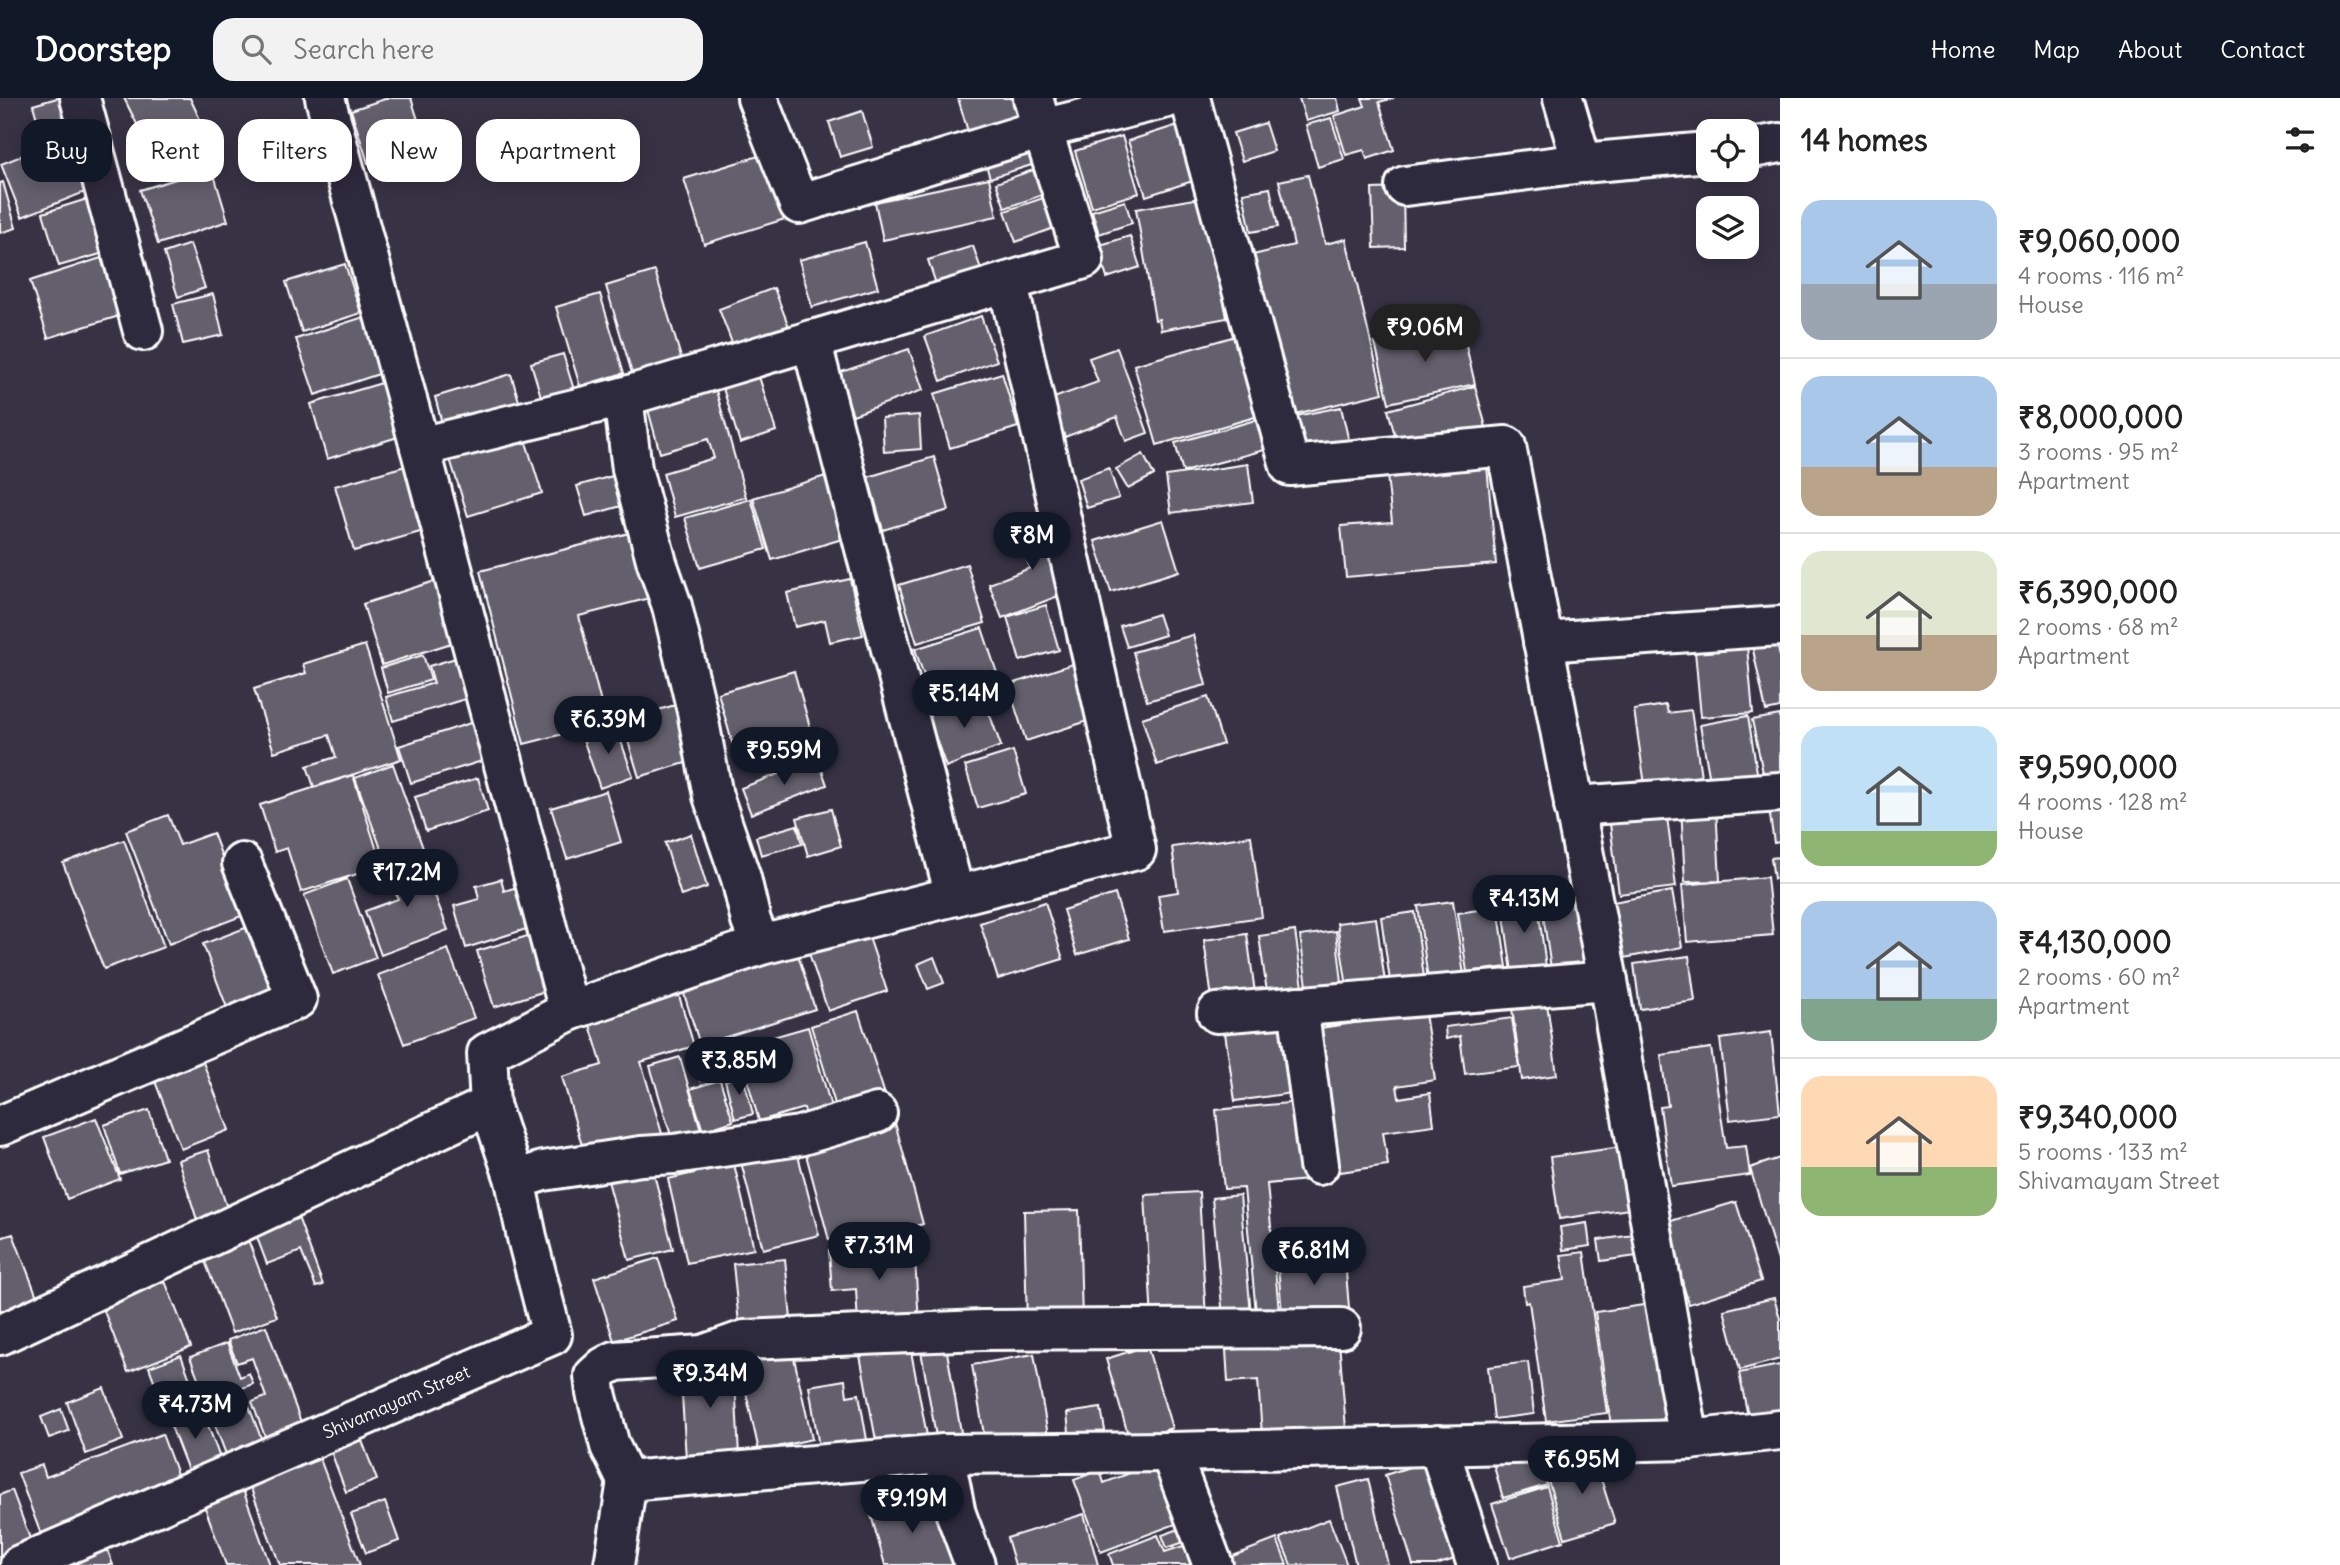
<!DOCTYPE html>
<html lang="en">
<head>
<meta charset="utf-8">
<style>
  body { margin:0; font-family:Delius,sans-serif; background:#f2f2f2; color:#222; height:100vh; display:flex; flex-direction:column; font-size:26px; white-space:nowrap }
  * { box-sizing:border-box; margin:0 }
  p { font-size:23px; color:#767676 }
  .icon { flex:none; width:38px; height:38px; fill:none; stroke:currentColor; stroke-width:2; stroke-linecap:round; stroke-linejoin:round }
  .map { position:relative; flex:1; overflow:hidden }
  .drawer { display:flex; flex-direction:column; background:#fff; width:560px }
  .drawer>* { flex:none }
  .top-card { position:absolute; left:21px; top:21px; width:665px; height:63px; display:flex; gap:14px }
  .buttons { position:absolute; left:1696px; top:21px; display:grid; gap:14px }
  .buttons a { display:grid; place-items:center; width:63px; height:63px; border-radius:14px; background:#fff; box-shadow:0 4px 18px #0003; font-size:35px }
  .price { position:absolute; translate:-50% -60px; padding:0 16px; border-radius:24px; background:#111827; color:#fff; font-size:23px; line-height:46px; filter:drop-shadow(0 2px 4px #0008) }
  .price::after { content:''; position:absolute; left:50%; top:42px; width:21px; height:16px; margin-left:-10px; background:inherit; clip-path:polygon(0 0,100% 0,50% 100%) }
  .price.selected { background:#222; color:#fff }
  ul { padding:0; list-style:none }
  li { display:flex; align-items:center; gap:21px; height:175px; padding:0 21px }
  li+li { border-top:2px solid #e0e0e0 }
  li span { display:grid; place-items:center; flex:none; width:196px; height:140px; border-radius:21px; color:#555 }
  li>.icon { margin-inline-start:auto }
  span .icon { width:84px; height:84px; fill:#fffc; stroke-width:1 }
  li b { font-size:30px }
  h2 { display:flex; justify-content:space-between; align-items:center; height:84px; padding:0 21px; font-size:30px }
  .chip { padding:0 24px; border-radius:21px; background:#fff; box-shadow:0 4px 18px #0003; font-size:24px; line-height:63px }
  .chip.selected { background:#111827; color:#fff }
  header { display:flex; align-items:center; gap:42px; box-sizing:border-box; height:98px; padding:0 35px; background:#111827; color:#fff }
  header strong { font-size:33px }
  nav { display:flex; gap:38px; margin-inline-start:auto; font-size:24px }
  .search { width:490px; height:63px; background:#f2f2f2; display:flex; align-items:center; gap:18px; box-sizing:border-box; padding:0 24px; border-radius:21px; color:#767676; font-size:26px }
  main { display:flex; flex:1; min-height:0 }
  .map>svg:first-child { display:block }
  .building { fill:#635f6d; stroke:#fff; stroke-width:2 }
  .lines { fill:none; stroke-linecap:round; stroke-linejoin:round }
  .minor-casing { stroke:#fff; stroke-width:44 }
  .minor { stroke:#2f2a3d; stroke-width:38 }
  .labels { text-anchor:middle; stroke-width:7; stroke-linejoin:round; paint-order:stroke }
  .street-label { font-size:18px; fill:#fff; stroke:#2f2a3d }
</style>
</head>
<body>
<header>
<strong>Doorstep</strong>
<div class="search"><svg class="icon" aria-label="search" viewBox="0 0 24 24"><circle cx="10" cy="10" r="6"/><path d="M15 15l6 6"/></svg>Search here</div>
<nav><a>Home</a><a>Map</a><a>About</a><a>Contact</a></nav>
</header>
<main>
<div class="map">
<svg width="1780" height="1467" viewBox="0 0 1780 1467">
  <rect width="100%" height="100%" fill="#373345"/>
  <filter id="ink" filterUnits="userSpaceOnUse"><feTurbulence type="fractalNoise" baseFrequency=".0143" numOctaves="2"/><feDisplacementMap in="SourceGraphic" scale="14" xChannelSelector="R" yChannelSelector="G"/><feConvolveMatrix kernelMatrix="1 2 1 2 8 2 1 2 1" color-interpolation-filters="sRGB"/></filter>
  <g filter="url(#ink)">
    <path class="building" d="M57 0H67L76 29 42 39 33 7Z
      M124 0H190L212 47 160 73Z
      M388 0H411L426 47 368 65 351 12Z
      M958 0H1013L1019 21 969 37Z
      M1299 0H1337L1340 13 1306 23Z
      M1362 0H1394L1379 4 1394 52 1367 61 1364 52 1346 57 1334 18 1365 8Z
      M862 13 873 49 840 59 829 24Z
      M1331 20 1344 61 1318 69 1306 27Z
      M1265 25 1274 53 1242 63 1233 35Z
      M1181 26 1199 81 1146 98 1128 43Z
      M1122 38 1139 95 1092 109 1075 53Z
      M69 39 90 92 22 119 1 66Z
      M1030 39 1038 65 990 80 982 54Z
      M765 56 785 121 704 146 684 81Z
      M212 70 228 123 158 146 140 92Z
      M1033 72 1042 97 1005 110 996 85Z
      M1308 77 1325 146 1346 141 1383 295 1291 317 1253 157 1294 147 1279 83Z
      M989 80 997 118 883 142 875 104Z
      M3 84 16 130 0 135V85Z
      M1270 90 1278 129 1251 134 1243 95Z
      M1403 90 1404 149 1374 150 1372 91Z
      M1206 99 1227 220 1161 232 1159 221 1155 222 1136 111Z
      M1043 100 1054 130 1016 144 1005 113Z
      M87 101 104 155 59 168 43 115Z
      M1125 103 1132 125 1099 136 1092 113Z
      M1130 138 1140 169 1107 180 1097 148Z
      M865 144 878 190 812 209 799 162Z
      M190 146 205 190 178 199 164 155Z
      M973 148 984 180 939 195 928 162Z
      M101 160 119 218 48 240 30 183Z
      M345 166 361 215 302 234 286 184Z
      M655 173 683 266 634 282 606 188Z
      M774 190 789 229 734 250 719 211Z
      M213 196 223 237 183 246 173 206Z
      M600 196 624 275 580 288 556 209Z
      M373 216 391 272 315 297 296 241Z
      M981 218 997 263 941 283 925 238Z
      M1461 226 1475 286 1389 305 1375 245Z
      M1239 237 1262 317 1157 347 1134 267Z
      M1117 250 1148 335 1126 343 1117 319 1065 339 1051 301 1098 284 1089 260Z
      M909 251 923 292 853 317 838 275Z
      M563 256 574 292 542 302 531 265Z
      M757 272 776 333 740 345 721 284Z
      M1002 275 1018 329 950 350 934 296Z
      M511 276 521 310 444 333 435 299Z
      M385 284 401 338 327 361 311 306Z
      M1475 288 1486 329 1399 352 1388 312Z
      M715 289 746 399 675 419 663 375 714 360 708 341 660 355 647 308Z
      M1341 309 1350 348 1304 357 1296 318Z
      M919 317 921 351 884 354 882 320Z
      M1259 321 1268 351 1183 374 1175 345Z
      M524 338 542 395 468 418 450 361Z
      M1143 356 1154 377 1128 391 1116 371Z
      M934 359 949 412 883 432 868 379Z
      M416 365 434 430 354 453 335 388Z
      M1248 366 1253 404 1171 415 1166 378Z
      M1487 368 1496 466 1346 479 1341 428 1392 424 1387 377Z
      M1109 370 1119 400 1087 410 1078 381Z
      M623 375 632 405 586 418 577 388Z
      M829 377 849 439 772 462 753 400Z
      M751 401 766 451 700 470 685 420Z
      M1042 417 1071 493 1002 520 989 486 1030 470 1014 428Z
      M1163 422 1179 473 1111 494 1095 443Z
      M641 432 658 498 579 518 606 625 524 646 480 473Z
      M967 466 985 525 917 545 899 487Z
      M441 481 461 542 382 567 363 506Z
      M850 481 863 537 830 544 825 522 795 529 787 495Z
      M1046 507 1059 552 1020 563 1007 519Z
      M1158 516 1165 537 1127 549 1120 528Z
      M982 530 999 581 932 602 915 551Z
      M1193 537 1206 587 1147 603 1133 554Z
      M1776 542 1780 559V610L1766 613 1752 547Z
      M365 547 401 661 314 689 307 668 336 659 329 637 274 654 254 591 306 575 303 566Z
      M1747 548 1753 615 1701 619 1695 553Z
      M423 557 431 582 388 595 381 570Z
      M466 557 478 597 393 623 386 599 434 585 429 568Z
      M1082 563 1100 619 1026 643 1008 587Z
      M794 573 810 629 734 651 718 595Z
      M982 595 1001 648 946 669 927 615Z
      M1208 599 1223 646 1157 667 1142 620Z
      M685 604 702 660 639 679 622 623Z
      M1666 607 1668 615 1691 612 1701 678 1645 687 1634 612Z
      M1780 617V686L1766 689 1752 622Z
      M1748 618 1758 680 1711 688 1700 627Z
      M483 621 495 659 411 685 399 648Z
      M615 626 633 678 600 690 582 638Z
      M1013 653 1026 696 978 710 965 668Z
      M818 661 827 687 751 716 741 690Z
      M393 666 424 753 387 767 355 680Z
      M353 677 382 768 301 794 287 750 275 754 260 707Z
      M478 680 488 713 426 733 415 699Z
      M606 693 621 744 567 761 551 710Z
      M1716 708 1720 783 1685 784 1681 709Z
      M1780 709V744L1774 745 1769 711Z
      M831 711 841 748 808 758 797 720Z
      M168 717 180 747 213 735 244 817 169 846 126 733Z
      M1667 719 1676 789 1619 796 1610 726Z
      M797 727 802 746 761 757 756 739Z
      M691 736 707 789 681 798 665 745Z
      M1251 738 1262 819 1164 833 1158 797 1178 794 1172 749Z
      M124 742 164 849 104 871 63 765Z
      M420 758 448 832 381 857 365 813 398 801 387 770Z
      M1780 759V780L1774 781 1771 760Z
      M1767 779 1773 837 1687 844 1682 787Z
      M347 781 376 860 333 876 304 797Z
      M501 781 504 793 527 786 539 827 466 850 454 808 479 801 476 788Z
      M1585 789 1596 865 1551 871 1540 796Z
      M1672 793 1682 849 1624 860 1613 804Z
      M1115 796 1129 841 1077 857 1063 812Z
      M1537 800 1546 869 1512 874 1502 804Z
      M1453 803 1464 877 1428 882 1418 808Z
      M1045 804 1063 861 998 881 980 825Z
      M1498 809 1507 869 1467 874 1458 815Z
      M1415 814 1424 879 1390 883 1381 819Z
      M1376 820 1385 884 1347 889 1337 825Z
      M253 827 279 896 229 915 203 846Z
      M867 833 887 893 828 913 808 852Z
      M1295 833 1303 889 1267 894 1259 838Z
      M1336 833 1342 884 1307 888 1300 838Z
      M541 834 558 889 494 909 477 853Z
      M1247 836 1255 895 1212 901 1204 842Z
      M795 847 815 911 700 947 680 883Z
      M448 851 474 920 404 946 378 877Z
      M1689 858 1695 903 1640 911 1634 866Z
      M934 859 944 885 928 891 918 866Z
      M677 891 694 948 641 964 663 1039 586 1061 562 979 602 967 587 917Z
      M1546 898 1557 977 1522 982 1511 903Z
      M858 913 887 1003 839 1019 811 928Z
      M1425 915 1435 982 1397 988 1399 1000 1430 995 1434 1027 1383 1034 1388 1067 1340 1074 1320 930Z
      M1289 919 1299 994 1235 1003 1224 928Z
      M1512 920 1519 969 1465 976 1460 938 1446 941 1445 929Z
      M808 929 834 1019 808 1027 804 1010 759 1023 738 949Z
      M1771 934 1780 1016 1730 1022 1720 941Z
      M717 949 726 976 700 983 691 957Z
      M1711 950 1726 1050 1746 1048 1750 1077 1671 1088 1660 1009 1668 1008 1661 957Z
      M201 959 229 1032 181 1051 153 978Z
      M680 959 701 1032 672 1041 650 968Z
      M743 978 753 1016 735 1021 725 982Z
      M720 982 733 1023 703 1033 690 991Z
      M1299 1004 1307 1082 1267 1086 1280 1223 1257 1225 1244 1090 1224 1091 1216 1012Z
      M149 1012 165 1061 120 1076 104 1027Z
      M96 1020 120 1081 67 1101 44 1039Z
      M895 1025 923 1126 878 1138 876 1129 829 1142 805 1053Z
      M1629 1048 1637 1110 1559 1121 1550 1059Z
      M796 1050 819 1137 763 1151 741 1064Z
      M208 1052 229 1116 198 1125 178 1062Z
      M1780 1060V1169L1750 1070Z
      M651 1064 673 1151 629 1162 606 1075Z
      M734 1066 754 1151 687 1165 668 1081Z
      M1199 1094 1206 1221 1152 1224 1145 1097Z
      M1240 1097 1251 1216 1223 1219 1212 1100Z
      M1736 1104 1761 1183 1689 1206 1664 1125Z
      M1079 1112 1082 1223 1027 1224 1024 1113Z
      M298 1119 323 1187 316 1189 301 1153 267 1166 255 1134Z
      M1587 1125 1590 1148 1563 1152 1560 1129Z
      M1648 1135 1651 1156 1601 1163 1598 1142Z
      M13 1136 41 1209 0 1225V1140Z
      M247 1139 277 1219 232 1235 202 1155Z
      M914 1146 919 1224 858 1227 856 1191 832 1193 829 1152Z
      M1344 1150 1350 1222 1283 1227 1277 1156Z
      M1584 1154 1607 1315 1546 1323 1529 1204 1525 1205 1523 1188 1565 1182 1561 1157Z
      M658 1160 678 1223 614 1243 594 1180Z
      M785 1161 792 1231 740 1236 733 1166Z
      M163 1178 191 1249 128 1274 100 1203Z
      M1774 1200 1780 1221V1261L1740 1272 1724 1212Z
      M1658 1205 1674 1320 1611 1328 1595 1214Z
      M266 1228 302 1327 266 1341 252 1304 266 1299 252 1260 237 1265 228 1242Z
      M909 1243 928 1343 878 1353 859 1252Z
      M1339 1243 1346 1331 1262 1337 1258 1282 1228 1284 1226 1252Z
      M227 1245 240 1279 249 1275 253 1286 207 1303 190 1259Z
      M946 1248 962 1340 937 1344 921 1253Z
      M1147 1248 1172 1330 1130 1343 1106 1261Z
      M792 1251 812 1341 759 1353 739 1263Z
      M1034 1256 1049 1343 987 1354 972 1267Z
      M181 1257 200 1309 168 1320 149 1269Z
      M734 1263 739 1358 686 1361 680 1266Z
      M1528 1264 1534 1316 1494 1321 1488 1269Z
      M1780 1267V1317L1749 1323 1739 1275Z
      M845 1282 847 1298 859 1296 867 1342 819 1349 809 1288Z
      M104 1290 123 1342 86 1356 67 1304Z
      M243 1293 263 1345 227 1359 207 1306Z
      M1101 1310 1106 1338 1070 1343 1067 1315Z
      M61 1311 69 1333 49 1340 41 1319Z
      M202 1311 221 1363 189 1375 169 1323Z
      M162 1336 181 1387 42 1439 18 1375 42 1367 46 1379Z
      M361 1340 377 1382 346 1394 330 1351Z
      M1537 1352 1547 1387 1503 1400 1493 1365Z
      M1608 1356 1615 1377 1601 1381 1615 1425 1565 1440 1546 1375Z
      M320 1361 360 1467H280L250 1388Z
      M1428 1363 1458 1460 1436 1467H1413L1385 1377Z
      M1159 1364 1181 1424 1101 1454 1074 1382 1100 1372 1104 1385Z
      M1368 1381 1388 1467H1356L1337 1389Z
      M242 1389 270 1467H226L203 1404Z
      M1547 1389 1563 1443 1510 1460 1492 1406Z
      M12 1392 32 1446 0 1459V1397Z
      M933 1399 953 1467H885L871 1417Z
      M385 1404 399 1443 366 1455 351 1416Z
      M1084 1416 1098 1467H1015L1007 1440Z
      M1329 1421 1347 1467H1291L1280 1440Z
      M1185 1429 1190 1442 1167 1450 1162 1437Z
      M1158 1437 1165 1454 1189 1446 1197 1467H1113L1109 1456Z
      M103 1440 113 1467H36Z
      M1277 1441 1287 1467H1233L1230 1459Z"/>
    <g class="lines">
      <defs>
        <g id="minor">
          <path d="M80 0 143 233"/>
          <path d="M325 0 420 349 569 913"/>
          <path d="M757 0 799 106 1042 31 1033 0"/>
          <path d="M1190 0 1290 368 1506 348 1608 883 1689 1342 1780 1332"/>
          <path d="M1563 0 1582 65"/>
          <path d="M1746 51 1780 45"/>
          <path d="M1405 88 1582 65 1708 54"/>
          <path d="M811 242 955 798"/>
          <path d="M623 299 632 371 657 465 672 508 697 613 713 698 741 780 751 823 761 847"/>
          <path d="M420 349 623 299 1084 161 1042 31 1167 0"/>
          <path d="M1543 544 1780 528"/>
          <path d="M1574 708 1780 694"/>
          <path d="M1298 908 1319 1067"/>
          <path d="M1217 915 1608 883"/>
          <path d="M0 1028 297 901 242 765"/>
          <path d="M515 1082 543 1073 641 1058 674 1056 799 1038 877 1015"/>
          <path d="M0 1237 490 1007 487 955 569 913 761 847 1136 752 1008 186"/>
          <path d="M1438 1347 1477 1467"/>
          <path d="M1170 1354 1213 1467"/>
          <path d="M944 1356 956 1416 975 1467"/>
          <path d="M627 1383 610 1348 596 1295 594 1278 604 1269 615 1263 703 1257 745 1242 814 1239 982 1232 1341 1230"/>
          <path id="s1" d="M20 1467 552 1237 528 1144 515 1082 490 1007"/>
          <path d="M614 1467 627 1383 944 1356 1170 1354 1689 1342"/>
        </g>
      </defs>
      <use href="#minor" class="minor-casing"/>
      <use href="#minor" class="minor"/>
    </g>
  </g>
  <g class="labels">
    <g class="street-label">
      <text dy="6" stroke="none"><textPath href="#s1" startOffset="410">Shivamayam Street</textPath></text>
    </g>
  </g>
</svg>
<div class="buttons">
<a><svg class="icon" aria-label="locate" viewBox="0 0 24 24"><circle cx="12" cy="12" r="6"/><path d="M12 2v4M12 18v4M2 12h4M18 12h4"/></svg></a>
<a><svg class="icon" aria-label="layers" viewBox="0 0 24 24"><path d="M12 4l9 5-9 5-9-5zM3 14l9 5 9-5"/></svg></a>
</div>
<b class="price selected" style="left:1425px;top:266px">₹9.06M</b>
<b class="price" style="left:1032px;top:474px">₹8M</b>
<b class="price" style="left:964px;top:632px">₹5.14M</b>
<b class="price" style="left:608px;top:658px">₹6.39M</b>
<b class="price" style="left:784px;top:689px">₹9.59M</b>
<b class="price" style="left:407px;top:811px">₹17.2M</b>
<b class="price" style="left:1524px;top:837px">₹4.13M</b>
<b class="price" style="left:739px;top:999px">₹3.85M</b>
<b class="price" style="left:879px;top:1184px">₹7.31M</b>
<b class="price" style="left:1314px;top:1189px">₹6.81M</b>
<b class="price" style="left:710px;top:1312px">₹9.34M</b>
<b class="price" style="left:195px;top:1343px">₹4.73M</b>
<b class="price" style="left:1582px;top:1398px">₹6.95M</b>
<b class="price" style="left:912px;top:1437px">₹9.19M</b>
<div class="top-card">
<a class="chip selected">Buy</a>
<a class="chip">Rent</a>
<a class="chip">Filters</a>
<a class="chip">New</a>
<a class="chip">Apartment</a>
</div>
</div>
<section class="drawer">
<h2>14 homes<svg class="icon" aria-label="filters" viewBox="0 0 24 24"><path d="M4 7h16M4 17h16"/><circle cx="9" cy="7" r="2"/><circle cx="15" cy="17" r="2"/></svg></h2>
<ul>
<li><span style="background:linear-gradient(#a9c7e8 60%,#9aa5b1 0)"><svg class="icon" aria-label="home" viewBox="0 0 24 24"><path d="M3 11l9-7 9 7M6 9v11h12V9"/></svg></span><div><b>₹9,060,000</b><p>4 rooms · 116 m²</p><p>House</p></div></li>
<li><span style="background:linear-gradient(#a9c7e8 65%,#b9a48a 0)"><svg class="icon" aria-label="home" viewBox="0 0 24 24"><path d="M3 11l9-7 9 7M6 9v11h12V9"/></svg></span><div><b>₹8,000,000</b><p>3 rooms · 95 m²</p><p>Apartment</p></div></li>
<li><span style="background:linear-gradient(#dfe7d0 60%,#b9a48a 0)"><svg class="icon" aria-label="home" viewBox="0 0 24 24"><path d="M3 11l9-7 9 7M6 9v11h12V9"/></svg></span><div><b>₹6,390,000</b><p>2 rooms · 68 m²</p><p>Apartment</p></div></li>
<li><span style="background:linear-gradient(#bfe0f5 75%,#8fb573 0)"><svg class="icon" aria-label="home" viewBox="0 0 24 24"><path d="M3 11l9-7 9 7M6 9v11h12V9"/></svg></span><div><b>₹9,590,000</b><p>4 rooms · 128 m²</p><p>House</p></div></li>
<li><span style="background:linear-gradient(#a9c7e8 70%,#7fa58c 0)"><svg class="icon" aria-label="home" viewBox="0 0 24 24"><path d="M3 11l9-7 9 7M6 9v11h12V9"/></svg></span><div><b>₹4,130,000</b><p>2 rooms · 60 m²</p><p>Apartment</p></div></li>
<li><span style="background:linear-gradient(#ffd9b3 65%,#8fb573 0)"><svg class="icon" aria-label="home" viewBox="0 0 24 24"><path d="M3 11l9-7 9 7M6 9v11h12V9"/></svg></span><div><b>₹9,340,000</b><p>5 rooms · 133 m²</p><p>Shivamayam Street</p></div></li>
</ul>
</section>
</main>
</body>
</html>
